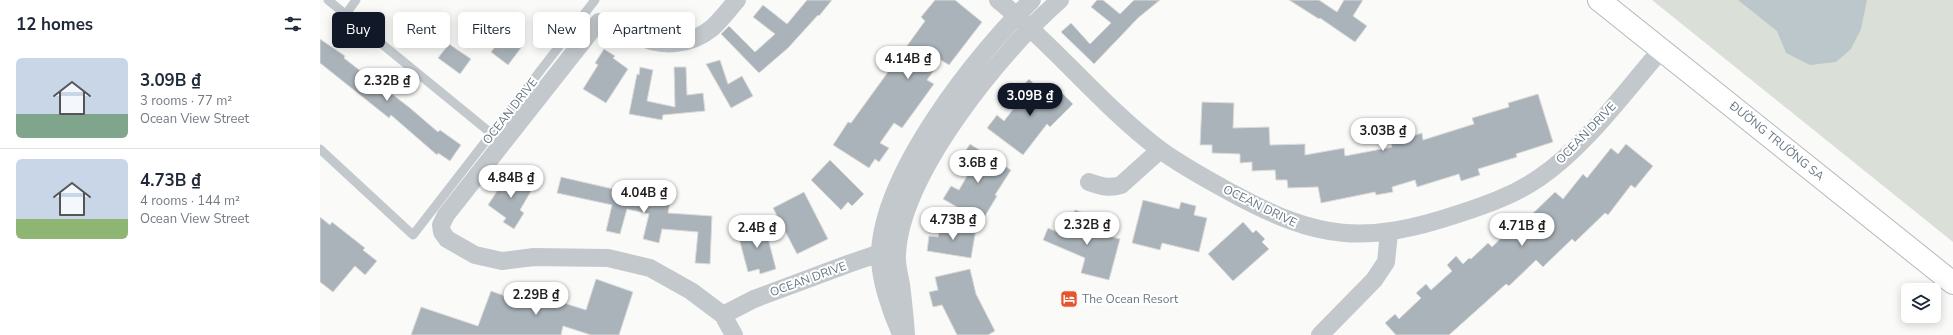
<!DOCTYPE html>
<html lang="en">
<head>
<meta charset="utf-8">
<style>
  body { margin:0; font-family:"Nunito Sans",sans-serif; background:#f6f6f7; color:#1f2937; height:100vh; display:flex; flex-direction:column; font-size:15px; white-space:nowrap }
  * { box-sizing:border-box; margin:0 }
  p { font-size:13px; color:#747a83 }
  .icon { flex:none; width:22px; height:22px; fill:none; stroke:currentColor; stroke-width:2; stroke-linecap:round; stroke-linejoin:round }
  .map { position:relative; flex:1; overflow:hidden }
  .side { display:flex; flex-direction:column; background:#fff; width:320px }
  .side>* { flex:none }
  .hud { position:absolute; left:12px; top:12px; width:380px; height:36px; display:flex; gap:8px }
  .buttons { position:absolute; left:1581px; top:283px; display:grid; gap:8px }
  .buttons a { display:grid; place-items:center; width:40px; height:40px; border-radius:6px; background:#fff; box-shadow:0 2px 10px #0003; font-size:20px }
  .price { position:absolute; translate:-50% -34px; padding:0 9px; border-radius:14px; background:#fff; color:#222; font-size:13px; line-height:26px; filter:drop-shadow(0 1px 2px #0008) }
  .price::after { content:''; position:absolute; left:50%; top:24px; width:12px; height:9px; margin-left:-6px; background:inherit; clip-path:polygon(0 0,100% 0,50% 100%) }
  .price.current { background:#111827; color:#fff }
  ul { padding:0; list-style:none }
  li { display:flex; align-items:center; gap:12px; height:100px; padding:0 16px }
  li+li { border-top:1px solid #e0e1e3 }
  li span { display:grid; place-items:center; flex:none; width:112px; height:80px; border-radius:6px; color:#555 }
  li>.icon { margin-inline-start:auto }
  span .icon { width:48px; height:48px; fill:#fffc; stroke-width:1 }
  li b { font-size:17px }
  h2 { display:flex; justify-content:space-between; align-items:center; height:48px; padding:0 16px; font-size:17px }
  .tag { padding:0 14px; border-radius:6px; background:#fff; box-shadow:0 2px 10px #0003; font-size:14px; line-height:36px }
  .tag.current { background:#111827; color:#fff }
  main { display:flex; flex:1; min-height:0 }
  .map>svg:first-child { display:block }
  .green { fill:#dadfd7 }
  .water { fill:#bbc7cb }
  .building { fill:#aab3b9; stroke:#dcdcda }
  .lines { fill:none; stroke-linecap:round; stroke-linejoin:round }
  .secondary-casing { stroke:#b3babf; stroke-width:24 }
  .service { stroke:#c3c8cc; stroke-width:9 }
  .minor { stroke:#c3c8cc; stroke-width:18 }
  .secondary { stroke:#fff; stroke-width:22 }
  .labels { text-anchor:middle; stroke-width:4; stroke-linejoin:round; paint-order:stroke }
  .street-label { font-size:12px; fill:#657683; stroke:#fff }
  .poi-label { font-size:12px; fill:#657683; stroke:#fff; text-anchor:start }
</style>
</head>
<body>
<main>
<section class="side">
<h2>12 homes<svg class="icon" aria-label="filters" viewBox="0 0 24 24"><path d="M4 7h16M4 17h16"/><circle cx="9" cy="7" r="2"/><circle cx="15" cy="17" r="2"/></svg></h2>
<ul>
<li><span style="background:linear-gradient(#c9d6e8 70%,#7fa58c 0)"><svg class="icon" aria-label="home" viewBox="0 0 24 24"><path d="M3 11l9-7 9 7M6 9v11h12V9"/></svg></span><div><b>3.09B ₫</b><p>3 rooms · 77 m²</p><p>Ocean View Street</p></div></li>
<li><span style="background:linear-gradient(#c9d6e8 75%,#8fb573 0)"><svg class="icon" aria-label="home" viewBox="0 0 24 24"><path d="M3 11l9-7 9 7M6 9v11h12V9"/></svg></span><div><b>4.73B ₫</b><p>4 rooms · 144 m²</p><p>Ocean View Street</p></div></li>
</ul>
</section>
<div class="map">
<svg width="1633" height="335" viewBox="0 0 1633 335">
  <rect width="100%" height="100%" fill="#fafaf8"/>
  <path class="green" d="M1332 0H1633V242Z"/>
  <path class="water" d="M1418 0H1547L1541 29 1531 49 1516 62 1490 65 1466 53 1457 31Z"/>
  <path class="building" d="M487 0H512L499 16 498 15 468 48 439 73 401 34 409 26 435 52 455 34 433 17 443 5 467 24Z
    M615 0H635L662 22 629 65 621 60 607 80 614 84 582 128 574 123 560 143 569 148 559 162 555 159 549 168 513 145 528 122 531 123 605 21 601 17Z
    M777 0H783L800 14 814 0H840L818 18 774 64 741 32 751 23 770 44 791 23 771 7Z
    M969 0H999L1017 12 1024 0H1043L1033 16 1047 26 1035 42 1000 18 999 19Z
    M187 31 204 44 188 65 171 52Z
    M0 39 25 56 24 58 57 84 58 83 90 108 118 132 120 130 141 145 130 161 118 153 117 155 71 115 69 118 0 63Z
    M129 44 151 59 140 74 118 58Z
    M284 49 295 56 293 58 308 69 286 103 263 89 278 65 275 63Z
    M400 60 408 84 422 76 433 96 411 108 386 64Z
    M320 67 333 70 327 101 355 107 354 67H366L367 95 383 93 385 111 343 115 342 120 309 114 317 74 319 75Z
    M709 79 730 99 739 90 753 104 730 127 727 124 703 155 667 128 677 115 684 121 701 99 695 93Z
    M1218 94 1233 142 1196 154 1197 157 1158 169 1160 175 1141 181 1139 174 1097 187 1095 180 1072 187 1073 192 1056 195 1055 192 1001 203 998 187 968 188 967 180H956L955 170 932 171V162L920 163V154L892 153V145H880L882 102 914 103 913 128 949 127 950 145 985 144V155L1024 148 1025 156 1072 147 1071 143 1102 133 1103 140 1154 124 1152 118 1189 107 1188 103Z
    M650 144 691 170 675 195 677 196 662 221 623 199 631 186 639 190 651 169 639 161Z
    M1306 144 1333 166 1315 188 1311 185 1288 215 1285 213 1255 242 1252 239 1223 267 1216 260 1189 286 1186 284 1129 335H1076L1065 323 1075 314 1079 319 1101 298 1096 293 1106 284 1111 290 1132 271 1127 265 1136 256 1143 264 1149 258 1151 259 1168 243 1172 247 1203 217 1206 220 1235 192 1243 199 1263 174 1267 178 1291 148 1298 154Z
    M510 160 544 194 532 206 528 202 521 210 491 180Z
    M190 171 214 186 200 210 204 213 194 229 183 222 186 218 168 205Z
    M241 177 350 202 348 213 392 216 390 264 375 263 378 232 342 229 339 243 323 239 329 214 307 209 300 234 286 231 292 205 237 193Z
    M484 192 508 239 477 254 453 208Z
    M823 200 859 209 861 202 876 206 874 215 887 218 879 252 842 243 840 250 812 243Z
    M755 210 766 214 761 227 780 232V234L800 239 789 280 761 273 765 258 723 240 728 228 744 235Z
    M0 217 10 225 12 222 45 248 43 250 57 261 45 275 35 266 13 292 0 282Z
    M923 222 933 233 936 230 945 239 942 242 949 249 913 281 888 254Z
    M444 223 456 269 440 274 439 269 428 272 417 231Z
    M621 224 656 229 651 258 607 251 609 236 618 237Z
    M650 269 656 294 675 331 668 335H637L622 305 613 307 609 292 618 290 615 277Z
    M276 279 313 292 299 335H271L243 326 241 335H91L101 307 158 326 171 291 211 305 215 294 266 310Z"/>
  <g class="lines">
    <defs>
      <path id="secondary" d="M1279 0 1633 283"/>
    </defs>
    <use href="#secondary" class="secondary-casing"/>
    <path class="service" d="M8 0 172 134
      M26 14 36 0
      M0 149 93 235 275 0"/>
    <path class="minor" d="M678 0C735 46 781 105 839 149 862 166 888 180 912 193 998 240 1045 245 1138 214 1166 205 1194 195 1219 178 1266 146 1305 91 1342 49
      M769 182C781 186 789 189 801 185L840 150
      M403 315 434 299 528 264 560 253 572 254
      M581 334C571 312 559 278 560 253 563 172 656 55 712 0
      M414 335 403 315 371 291 330 268 288 258 214 257 182 261 155 255 127 239 122 232 121 225 126 215 271 31 279 22C301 21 299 27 316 35 341 48 370 46 392 28 401 20 409 9 417 0
      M586 335C585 318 583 301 581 284 579 274 576 263 577 254 581 174 681 51 740 0
      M1000 335 1054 280 1066 262 1069 233"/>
    <use href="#secondary" class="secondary"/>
  </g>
  <defs>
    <symbol id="hotel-square" viewBox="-11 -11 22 22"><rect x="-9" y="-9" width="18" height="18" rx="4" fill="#e4572e" stroke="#fff"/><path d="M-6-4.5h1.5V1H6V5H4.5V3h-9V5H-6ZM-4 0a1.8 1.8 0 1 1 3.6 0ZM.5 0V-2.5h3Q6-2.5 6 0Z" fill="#fff"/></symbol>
  </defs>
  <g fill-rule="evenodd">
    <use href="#hotel-square" x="739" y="289" width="20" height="20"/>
  </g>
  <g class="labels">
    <g class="street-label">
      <text transform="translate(190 111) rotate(-52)" y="4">OCEAN DRIVE</text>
      <text transform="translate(1266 133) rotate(-46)" y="4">OCEAN DRIVE</text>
      <text transform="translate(1457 141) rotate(39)" y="4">ĐƯỜNG TRƯỜNG SA</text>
      <text transform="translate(940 206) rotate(26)" y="4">OCEAN DRIVE</text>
      <text transform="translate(488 279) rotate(-20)" y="4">OCEAN DRIVE</text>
    </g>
    <g class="poi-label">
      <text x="762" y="303">The Ocean Resort</text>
    </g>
  </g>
</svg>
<div class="buttons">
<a><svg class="icon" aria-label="layers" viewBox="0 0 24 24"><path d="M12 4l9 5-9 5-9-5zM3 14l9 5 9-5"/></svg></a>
</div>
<b class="price" style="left:588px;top:80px">4.14B ₫</b>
<b class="price" style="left:67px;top:102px">2.32B ₫</b>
<b class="price current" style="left:710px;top:117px">3.09B ₫</b>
<b class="price" style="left:1063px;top:152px">3.03B ₫</b>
<b class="price" style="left:658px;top:184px">3.6B ₫</b>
<b class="price" style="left:191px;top:199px">4.84B ₫</b>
<b class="price" style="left:324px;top:214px">4.04B ₫</b>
<b class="price" style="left:633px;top:241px">4.73B ₫</b>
<b class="price" style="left:767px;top:246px">2.32B ₫</b>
<b class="price" style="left:1202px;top:247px">4.71B ₫</b>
<b class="price" style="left:437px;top:249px">2.4B ₫</b>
<b class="price" style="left:216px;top:316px">2.29B ₫</b>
<div class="hud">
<a class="tag current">Buy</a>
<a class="tag">Rent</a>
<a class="tag">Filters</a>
<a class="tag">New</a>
<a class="tag">Apartment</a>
</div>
</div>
</main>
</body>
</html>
